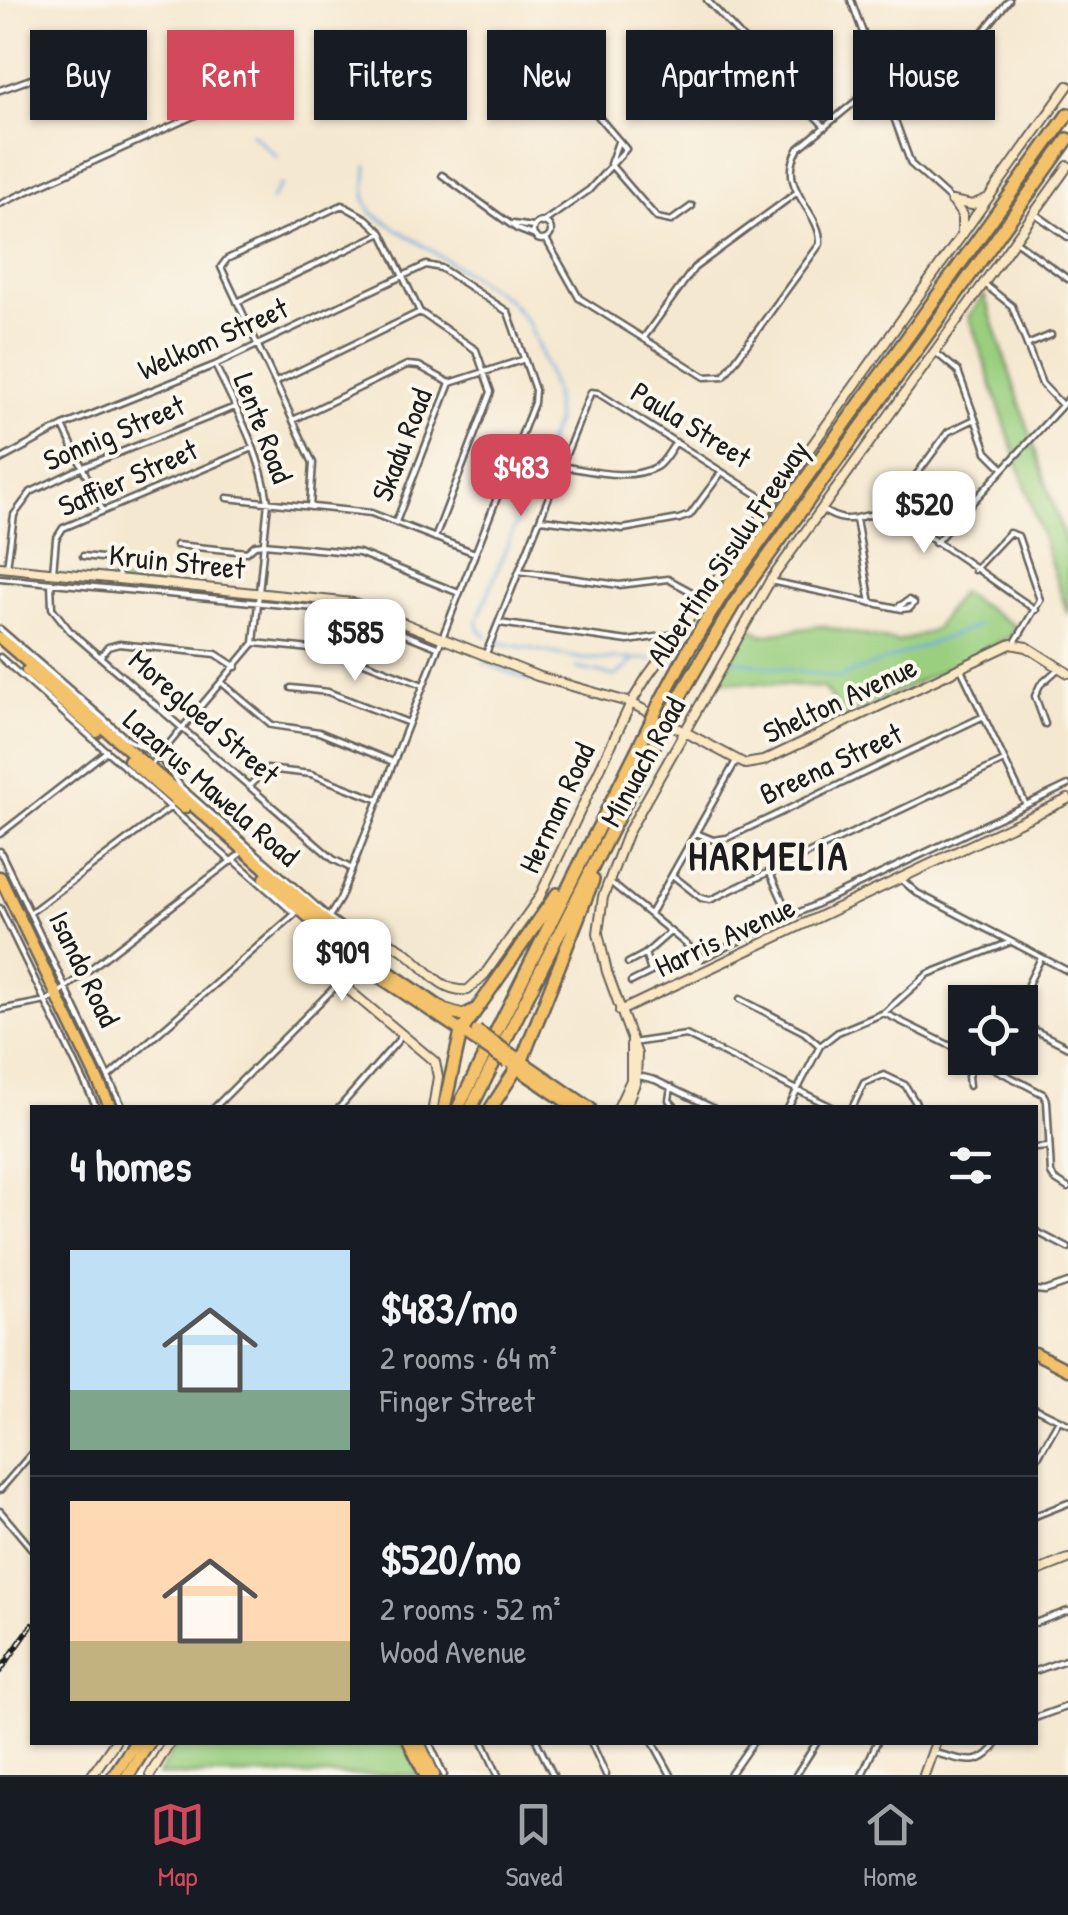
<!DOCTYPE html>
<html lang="en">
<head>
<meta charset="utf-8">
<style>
  body { margin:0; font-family:"Patrick Hand",sans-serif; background:#242831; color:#f1f3f6; height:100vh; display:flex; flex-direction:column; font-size:38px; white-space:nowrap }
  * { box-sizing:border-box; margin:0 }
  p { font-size:32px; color:#9ea1a6 }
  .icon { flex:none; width:55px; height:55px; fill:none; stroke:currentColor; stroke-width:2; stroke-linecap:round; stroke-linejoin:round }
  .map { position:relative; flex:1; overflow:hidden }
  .sheet { position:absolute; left:30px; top:1105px; width:1008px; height:640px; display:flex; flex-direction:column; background:#171b24; border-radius:0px; box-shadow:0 2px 8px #0004 }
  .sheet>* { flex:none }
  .hud { position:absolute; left:30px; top:30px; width:1010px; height:90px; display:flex; gap:20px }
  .buttons { position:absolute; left:948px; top:985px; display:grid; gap:20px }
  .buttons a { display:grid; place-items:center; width:90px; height:90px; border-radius:0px; background:#171b24; box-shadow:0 2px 8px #0004; font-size:50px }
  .price { position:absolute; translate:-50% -85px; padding:0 22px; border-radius:20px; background:#fff; color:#222; font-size:32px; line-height:65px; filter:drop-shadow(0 2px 5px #0008) }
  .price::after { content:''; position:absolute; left:50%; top:60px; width:30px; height:22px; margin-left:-15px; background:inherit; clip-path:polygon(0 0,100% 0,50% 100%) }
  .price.current { background:#d1495b; color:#fff }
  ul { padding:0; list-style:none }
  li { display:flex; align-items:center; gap:30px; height:250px; padding:0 40px }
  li+li { border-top:2px solid #363941 }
  li span { display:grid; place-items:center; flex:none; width:280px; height:200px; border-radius:0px; color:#555 }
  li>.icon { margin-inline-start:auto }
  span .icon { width:120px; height:120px; fill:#fffc; stroke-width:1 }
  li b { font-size:42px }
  h2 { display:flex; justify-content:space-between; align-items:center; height:120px; padding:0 40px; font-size:42px }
  .pill { padding:0 35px; border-radius:0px; background:#171b24; box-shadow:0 2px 8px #0004; font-size:35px; line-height:90px }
  .pill.current { background:#d1495b; color:#fff }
  .tab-bar { display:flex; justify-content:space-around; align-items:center; height:140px; border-top:2px solid #363941; background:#171b24; font-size:28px; color:#9ea1a6 }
  .tab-bar a { display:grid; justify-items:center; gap:5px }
  .tab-bar .current { color:#d1495b }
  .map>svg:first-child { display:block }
  .green { fill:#9acf7f; stroke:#5b764e; stroke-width:2.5 }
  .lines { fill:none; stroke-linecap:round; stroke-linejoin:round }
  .stream { stroke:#6daadf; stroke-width:2.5 }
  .street-casing { stroke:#68635b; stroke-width:9 }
  .secondary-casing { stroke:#68635b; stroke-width:12 }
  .primary-casing { stroke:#68635b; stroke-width:15 }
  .highway-casing { stroke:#68635b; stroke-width:16 }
  .street { stroke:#fff; stroke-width:4 }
  .secondary { stroke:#fae7c3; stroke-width:8 }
  .primary { stroke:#f3c26a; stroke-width:10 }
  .highway { stroke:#f3c26a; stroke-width:11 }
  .rail-casing { stroke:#1c1c1c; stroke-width:6 }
  .rail { stroke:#fbf7ec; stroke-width:2.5; stroke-dasharray:8; stroke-linecap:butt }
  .primary-bridge-casing { stroke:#68635b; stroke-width:15; stroke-linecap:butt }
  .highway-bridge-casing { stroke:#68635b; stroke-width:16; stroke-linecap:butt }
  .primary-bridge { stroke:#f3c26a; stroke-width:10 }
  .highway-bridge { stroke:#f3c26a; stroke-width:11 }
  .labels { text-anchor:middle; stroke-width:8; stroke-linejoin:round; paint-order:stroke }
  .street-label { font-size:30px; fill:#1c1c1c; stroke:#fbf7ec }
  .district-label { font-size:40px; font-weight:bold; letter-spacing:2.5px; fill:#1c1c1c; stroke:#fbf7ec }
</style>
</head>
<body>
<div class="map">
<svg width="1068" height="1775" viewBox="0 0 1068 1775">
  <rect width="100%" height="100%" fill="#fbf7ec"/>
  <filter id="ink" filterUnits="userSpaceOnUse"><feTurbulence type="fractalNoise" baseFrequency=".01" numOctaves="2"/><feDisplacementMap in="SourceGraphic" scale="20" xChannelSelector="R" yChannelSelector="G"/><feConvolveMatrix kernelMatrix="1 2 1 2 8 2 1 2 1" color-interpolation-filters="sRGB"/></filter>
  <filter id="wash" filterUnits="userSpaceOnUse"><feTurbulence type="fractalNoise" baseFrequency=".0048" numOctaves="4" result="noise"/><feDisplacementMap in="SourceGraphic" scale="40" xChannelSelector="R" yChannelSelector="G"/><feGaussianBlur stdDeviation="2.25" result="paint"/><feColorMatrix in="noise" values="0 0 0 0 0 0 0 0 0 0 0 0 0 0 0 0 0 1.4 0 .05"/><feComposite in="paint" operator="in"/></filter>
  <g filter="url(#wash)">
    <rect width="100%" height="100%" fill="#f5e8d0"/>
    <path class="green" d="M984 295 1068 549V615L969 316Z
      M0 570 255 596 256 598 253 601 0 576Z
      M960 592 1015 626 1010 637 840 720 832 699 823 688 719 681 751 627 762 635 820 626 898 642 934 630Z
      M177 1742 405 1743 421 1775H158Z"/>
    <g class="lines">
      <path class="stream" d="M251 133 277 157
        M367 166 365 199 372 213 509 300 528 323 538 346 554 392 556 421 478 619 479 629 487 636
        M271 200 281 184
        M496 642 583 659H651
        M734 660 838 678 977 626
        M484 662 531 681
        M576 668 616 676 633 661"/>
    </g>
  </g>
  <g filter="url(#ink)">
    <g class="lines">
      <defs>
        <path id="street" d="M707 0 825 127
          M851 0 911 164 952 201
          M0 90 45 74
          M618 142 610 164 657 218 671 221 692 206
          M442 175 517 229 535 236
          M0 204 198 114
          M1034 213 1068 237
          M533 231a9 9 0 1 1 18 0a9 9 0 1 1-18 0Z
          M542 223 589 190 626 149 575 89
          M513 224 533 227
          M546 239 579 298 705 377 724 376 820 244C822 210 774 189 799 148L890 73 983 32 1009 0
          M1014 240 1068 279
          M983 283 1012 306 1042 384 1062 405
          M237 302 382 233
          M645 336 694 268 796 193
          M1027 345 1051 335
          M934 351 958 371 987 452 1003 468
          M276 382 420 312
          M293 420 407 365 419 366 450 383 522 360
          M64 428 102 509
          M0 460 63 426 215 365 426 265 441 268 508 312 535 390 534 403 340 899 329 917
          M560 466C589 470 628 482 656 467 664 463 670 450 676 442
          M227 498 371 513 475 553
          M310 507 313 463 221 267 227 259 342 205 367 219 382 233 420 312 476 350 491 392 435 538
          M821 509C854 532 862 507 888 517 933 533 994 583 1036 610
          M886 516 948 432 975 419
          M540 519 623 529 679 519 690 515 721 473
          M856 519 871 603
          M396 522 450 383
          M935 543 1068 399
          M176 545 247 552 255 545 264 544 359 553 459 593
          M83 556 120 560 118 578
          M7 567 14 515 31 492 83 467 235 407
          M974 570 1009 533 1018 536 1040 600 1014 644
          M519 571 619 585 668 579 701 597
          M53 572 56 539 63 528 253 448
          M0 578 346 611 437 647
          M770 581 902 609 910 608 914 603 909 600 898 607
          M51 583 52 608 70 631 333 859 352 869
          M499 623 628 641 676 634
          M0 629 128 740 158 755 181 787 329 917 374 950
          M255 643 338 652 423 685
          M485 656 591 392 598 393 769 502
          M0 657 232 862
          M100 657 108 647 119 644 216 654 236 667
          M961 669 1026 805
          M222 683 272 725 319 732 393 762
          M291 688 328 692 409 723
          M1045 724 1035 696 1040 685 1057 670
          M152 764 254 643 268 502C261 454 237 410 216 367
          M251 784 267 769 311 774 379 800
          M696 833 713 840 727 838 984 716
          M0 834 107 751
          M0 851 123 1108
          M770 873 790 917
          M672 875 701 898 710 900 1004 761
          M902 880 917 893 1068 971
          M610 882 703 958 1068 785
          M0 908 97 1108
          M31 912 171 807
          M650 914 736 761
          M1041 958 1028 984 1025 1022 1030 1028 1068 1047
          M628 963 645 954 670 932
          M631 982 651 972 646 956
          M740 999 804 1032 820 1046
          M0 1010 46 1001 56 995 244 851
          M884 1013 928 974 1008 943
          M632 1043 686 1035 834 1108
          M974 1058 1043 1094 1047 1101 1051 1173 1054 1179 1068 1188
          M639 1076 655 1080 713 1108
          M108 1077 295 914 234 860
          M969 1086 968 1076 977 1059
          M671 1087 669 1100 676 1108
          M214 1108 342 980
          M339 1108 402 1036
          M788 1108 820 1046 838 1032 884 1013 965 1053
          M852 1108 864 1083 884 1075 905 1085 919 1108
          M1035 1148 1049 1147
          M1035 1231 1068 1248
          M1035 1290 1045 1291 1068 1283
          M1035 1408 1068 1424
          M1035 1462 1059 1420
          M0 1490 32 1453
          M0 1511 32 1549
          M1035 1516 1068 1503
          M1035 1623 1068 1611
          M1035 1671 1068 1659
          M1035 1718 1068 1706
          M429 1742 444 1775
          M483 1742 498 1775
          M537 1742 553 1775
          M591 1742 606 1775
          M653 1742 671 1775
          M934 1753C962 1759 980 1771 998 1742
          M730 1775 753 1742
          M796 1775 817 1742
          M862 1775 877 1742"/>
        <path id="secondary" d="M952 201 972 205 986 199
          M954 203 962 215V231
          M0 567 353 603 537 676 631 703 745 764 763 761 1011 644 1027 647 1068 673
          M620 1011 1068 799
          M433 1108 438 1077 435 1062 350 991 344 983 345 977 366 956 388 943C418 951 434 994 468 990L485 974 539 898 631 703 647 677 1068 86
          M618 1108 631 1080V1045
          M625 1108 636 1081 637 1054 607 972 598 933 603 897 627 834 770 581 1068 166
          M1035 1572 1068 1559
          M92 1775 115 1742
          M150 1775 170 1742
          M924 1775 936 1742"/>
        <path id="primary" d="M0 638 366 956 452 1015
          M27 671 97 732
          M129 760 184 808
          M0 877 111 1108
          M265 878 363 966 473 1039
          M511 1054 590 1108
          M514 1066 575 1108
          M1035 1353 1068 1370
          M409 1742 425 1775
          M419 1742 434 1775"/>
        <path id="highway" d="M659 704 688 650 722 595 1068 114
          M672 710 734 604 1068 139
          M447 1011 463 1016 475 1010
          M444 1108 461 1032 557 894
          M458 1108 649 726
          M471 1108 661 732
          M491 1108 522 1060 593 880
          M114 1775 136 1742
          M128 1775 149 1742"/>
      </defs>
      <use href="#street" class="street-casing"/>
      <use href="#secondary" class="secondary-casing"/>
      <use href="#primary" class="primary-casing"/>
      <use href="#highway" class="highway-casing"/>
      <use href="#street" class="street"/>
      <use href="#secondary" class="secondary"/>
      <use href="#primary" class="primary"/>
      <use href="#highway" class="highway"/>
      <defs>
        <path id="rail" d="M0 1671 32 1625"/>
      </defs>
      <use href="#rail" class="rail-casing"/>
      <use href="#rail" class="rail"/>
      <defs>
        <path id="primary-bridge" d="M477 1031 511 1054
          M473 1039 507 1062"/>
        <path id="highway-bridge" d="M649 726 659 704
          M661 732 672 710"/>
      </defs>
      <use href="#primary-bridge" class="primary-bridge-casing"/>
      <use href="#highway-bridge" class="highway-bridge-casing"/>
      <use href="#primary-bridge" class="primary-bridge"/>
      <use href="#highway-bridge" class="highway-bridge"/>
    </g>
  </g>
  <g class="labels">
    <g class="street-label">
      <text transform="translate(213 339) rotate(-24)" y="10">Welkom Street</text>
      <text transform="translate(691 425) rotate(32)" y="10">Paula Street</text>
      <text transform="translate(263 428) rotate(69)" y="10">Lente Road</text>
      <text transform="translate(114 433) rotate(-23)" y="10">Sonnig Street</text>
      <text transform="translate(402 445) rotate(-69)" y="10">Skadu Road</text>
      <text transform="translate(128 478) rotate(-24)" y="10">Saffier Street</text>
      <text transform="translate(728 553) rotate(-56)" y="10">Albertina Sisulu Freeway</text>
      <text transform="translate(177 562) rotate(6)" y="10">Kruin Street</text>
      <text transform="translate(840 700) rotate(-25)" y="10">Shelton Avenue</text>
      <text transform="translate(204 717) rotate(41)" y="10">Moregloed Street</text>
      <text transform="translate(643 762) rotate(-61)" y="10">Minuach Road</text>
      <text transform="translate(831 764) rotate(-25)" y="10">Breena Street</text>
      <text transform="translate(211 788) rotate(41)" y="10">Lazarus Mawela Road</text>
      <text transform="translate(557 808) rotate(-65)" y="10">Herman Road</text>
      <text transform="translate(725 937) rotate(-25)" y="10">Harris Avenue</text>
      <text transform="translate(84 969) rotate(64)" y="10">Isando Road</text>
    </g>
    <g class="district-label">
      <text x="769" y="870">HARMELIA</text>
    </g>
  </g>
</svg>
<div class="buttons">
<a><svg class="icon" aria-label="locate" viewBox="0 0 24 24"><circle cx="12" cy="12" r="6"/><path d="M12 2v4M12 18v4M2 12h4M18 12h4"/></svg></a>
</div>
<b class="price current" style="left:521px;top:519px">$483</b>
<b class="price" style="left:924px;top:556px">$520</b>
<b class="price" style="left:355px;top:684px">$585</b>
<b class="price" style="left:342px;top:1004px">$909</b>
<div class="hud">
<a class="pill">Buy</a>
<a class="pill current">Rent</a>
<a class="pill">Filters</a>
<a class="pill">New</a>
<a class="pill">Apartment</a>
<a class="pill">House</a>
</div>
<section class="sheet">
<h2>4 homes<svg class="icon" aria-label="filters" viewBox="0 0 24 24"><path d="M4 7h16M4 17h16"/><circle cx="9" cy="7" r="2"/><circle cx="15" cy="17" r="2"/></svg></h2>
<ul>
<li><span style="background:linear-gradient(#bfe0f5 70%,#7fa58c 0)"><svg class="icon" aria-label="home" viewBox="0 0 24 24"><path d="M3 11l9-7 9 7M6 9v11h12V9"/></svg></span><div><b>$483/mo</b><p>2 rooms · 64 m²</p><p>Finger Street</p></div></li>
<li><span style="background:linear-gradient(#ffd9b3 70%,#c2b280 0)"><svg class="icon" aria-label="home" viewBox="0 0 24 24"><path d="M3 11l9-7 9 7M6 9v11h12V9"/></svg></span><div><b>$520/mo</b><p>2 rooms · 52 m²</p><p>Wood Avenue</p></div></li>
</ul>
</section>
</div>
<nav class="tab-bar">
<a class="current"><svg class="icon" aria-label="map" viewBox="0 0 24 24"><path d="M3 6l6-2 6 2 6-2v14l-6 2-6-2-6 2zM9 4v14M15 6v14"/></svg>Map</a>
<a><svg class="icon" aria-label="saved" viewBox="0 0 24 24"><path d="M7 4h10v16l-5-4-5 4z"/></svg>Saved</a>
<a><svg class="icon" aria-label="home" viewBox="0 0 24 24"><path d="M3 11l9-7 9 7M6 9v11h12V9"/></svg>Home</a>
</nav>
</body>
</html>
